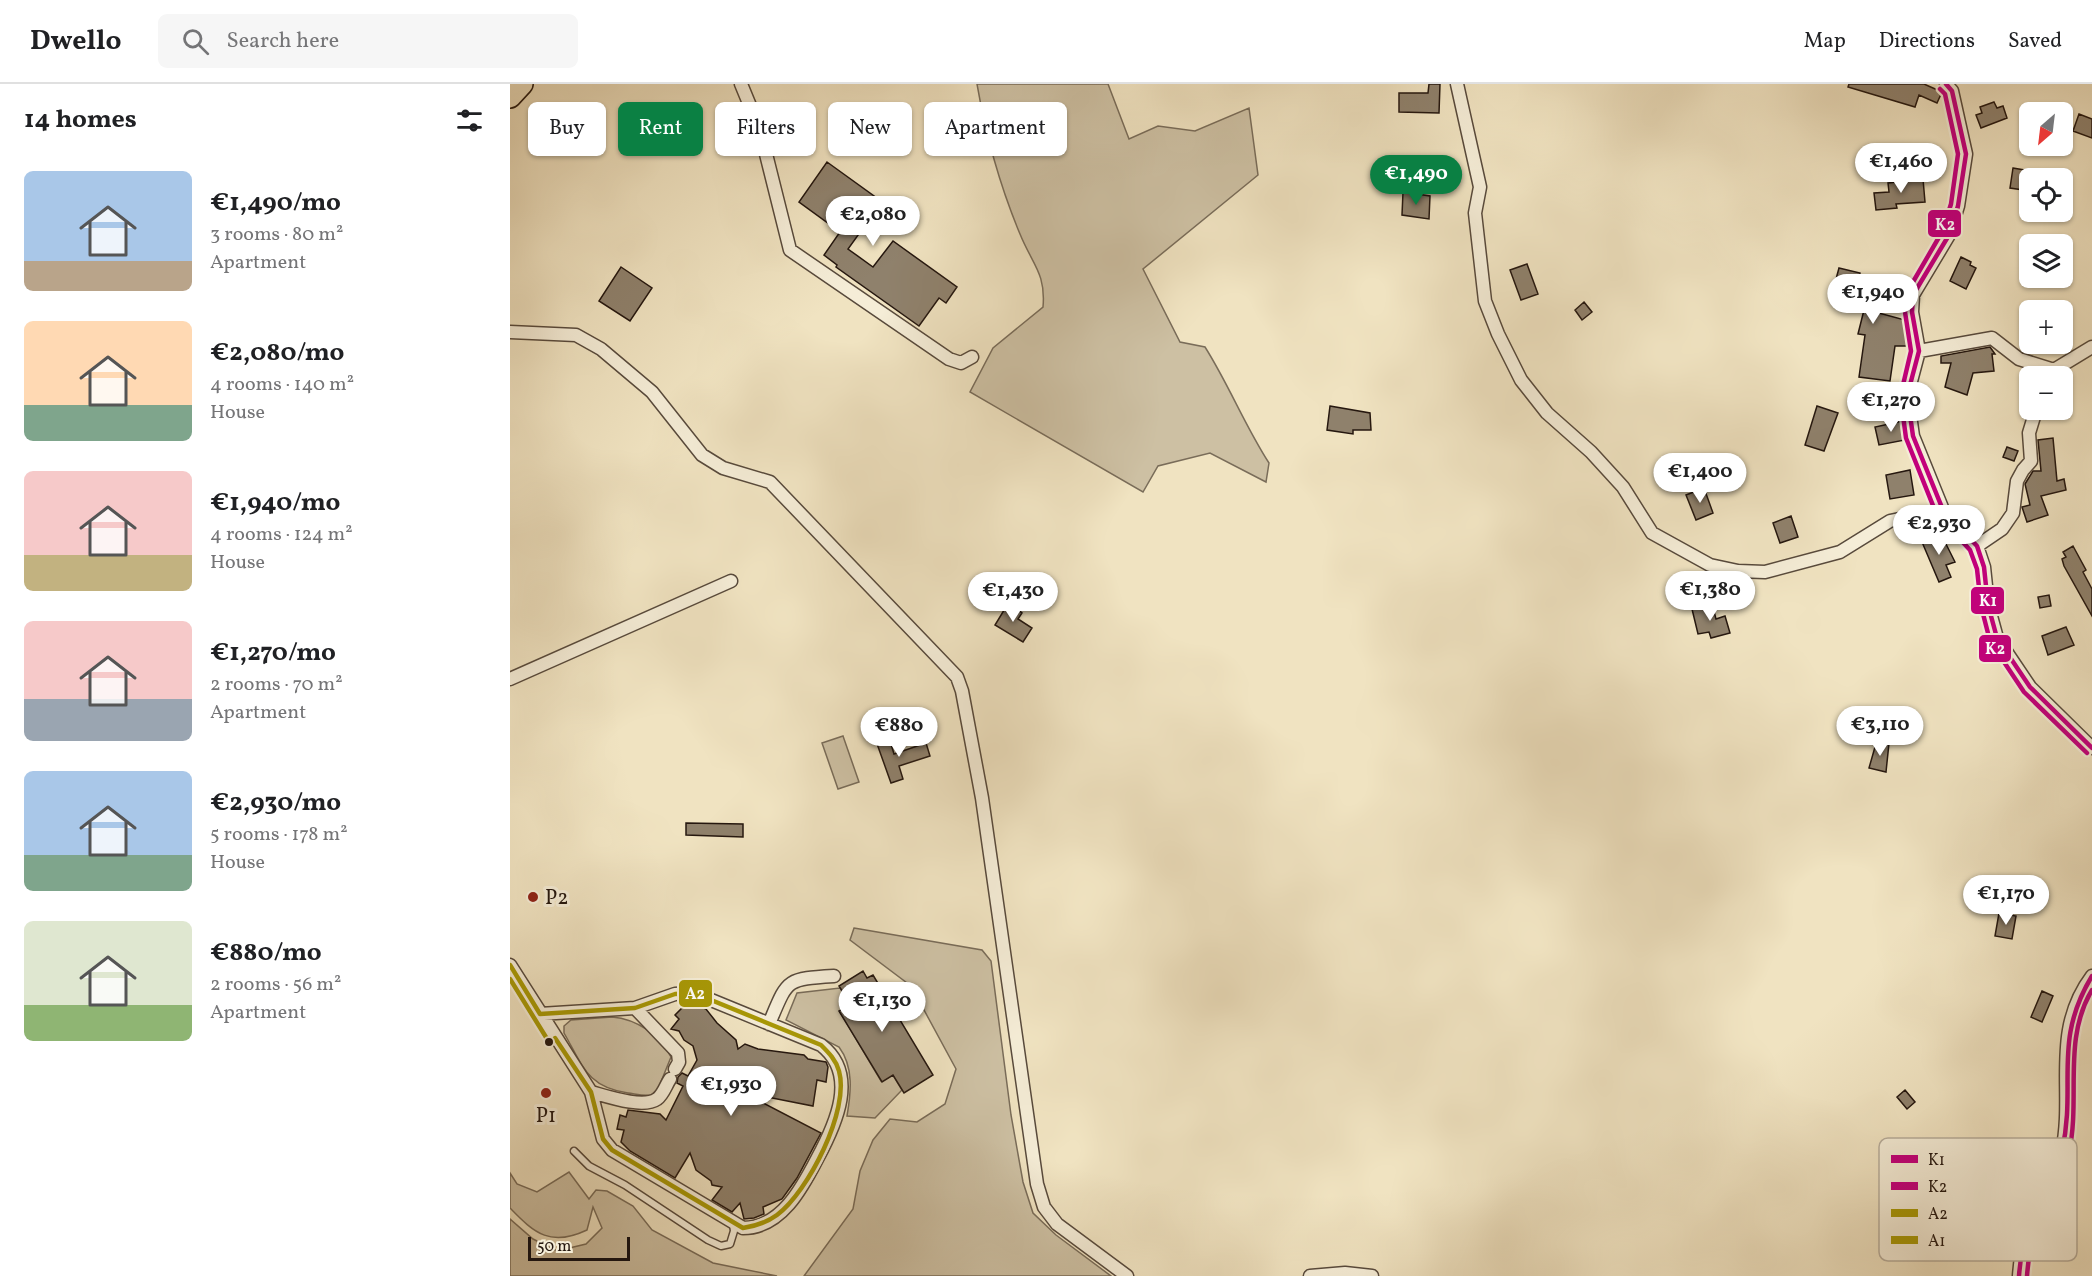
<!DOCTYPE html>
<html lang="en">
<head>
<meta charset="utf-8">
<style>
  body { margin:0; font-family:Vollkorn,serif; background:#f6f6f6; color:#202124; height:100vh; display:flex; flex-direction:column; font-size:22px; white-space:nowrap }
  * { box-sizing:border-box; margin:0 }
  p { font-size:20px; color:#757577 }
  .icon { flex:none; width:33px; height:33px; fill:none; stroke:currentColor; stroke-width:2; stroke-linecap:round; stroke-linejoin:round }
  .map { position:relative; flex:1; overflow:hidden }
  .side { display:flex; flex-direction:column; background:#fff; width:510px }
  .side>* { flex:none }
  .hud { position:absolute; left:18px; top:18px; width:570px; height:54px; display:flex; gap:12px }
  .needle { width:39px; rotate:208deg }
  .controls { position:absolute; left:1509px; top:18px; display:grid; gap:12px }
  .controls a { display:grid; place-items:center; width:54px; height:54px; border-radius:9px; background:#fff; box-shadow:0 2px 4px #0004; font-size:30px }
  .scale { position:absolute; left:18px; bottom:15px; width:102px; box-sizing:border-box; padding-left:6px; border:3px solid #25170f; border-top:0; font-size:16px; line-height:21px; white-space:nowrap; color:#25170f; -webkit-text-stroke:4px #f5edd7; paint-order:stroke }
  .price { position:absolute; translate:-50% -51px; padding:0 14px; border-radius:21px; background:#fff; color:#222; font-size:20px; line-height:39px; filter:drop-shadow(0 2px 3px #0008) }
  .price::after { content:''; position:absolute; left:50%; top:36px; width:18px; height:14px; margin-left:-9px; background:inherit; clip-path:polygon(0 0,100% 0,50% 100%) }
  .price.current { background:#0b8043; color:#fff }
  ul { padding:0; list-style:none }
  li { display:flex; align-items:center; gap:18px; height:150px; padding:0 24px }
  li span { display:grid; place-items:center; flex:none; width:168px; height:120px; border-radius:9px; color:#555 }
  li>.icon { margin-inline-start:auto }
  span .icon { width:72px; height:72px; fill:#fffc; stroke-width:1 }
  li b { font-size:26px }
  h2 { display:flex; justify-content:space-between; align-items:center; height:72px; padding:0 24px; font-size:26px }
  .tag { padding:0 21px; border-radius:9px; background:#fff; box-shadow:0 2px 4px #0004; font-size:21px; line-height:54px }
  .tag.current { background:#0b8043; color:#fff }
  header { display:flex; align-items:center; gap:36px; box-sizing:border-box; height:84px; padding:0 30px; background:#fff; border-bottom:2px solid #e0e0e0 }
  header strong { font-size:28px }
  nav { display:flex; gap:33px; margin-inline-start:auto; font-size:21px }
  .search { width:420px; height:54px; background:#f6f6f6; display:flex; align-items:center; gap:15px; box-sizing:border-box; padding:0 21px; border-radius:9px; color:#757577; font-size:22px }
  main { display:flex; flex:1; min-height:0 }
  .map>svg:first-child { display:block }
  .green { fill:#cdc0a3; stroke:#796c59; stroke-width:1.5 }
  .building { fill:#8f816c; stroke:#25170f; stroke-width:1.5 }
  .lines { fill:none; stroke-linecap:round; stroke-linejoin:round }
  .service-casing { stroke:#584a3c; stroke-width:9 }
  .minor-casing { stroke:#584a3c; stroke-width:15 }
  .trunk-casing { stroke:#25170f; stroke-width:24 }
  .service { stroke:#f5edd7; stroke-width:6 }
  .minor { stroke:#f5edd7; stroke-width:12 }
  .trunk { stroke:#f0e3c1; stroke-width:21 }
  .bus-1-casing { stroke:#f5edd7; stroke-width:9 }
  .bus-2-casing { stroke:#f5edd7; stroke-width:9 }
  .bus-3-casing { stroke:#f5edd7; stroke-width:9 }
  .bus-4-casing { stroke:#f5edd7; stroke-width:9 }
  .bus-1 { stroke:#c2007b; stroke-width:4.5 }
  .bus-2 { stroke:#c2007b; stroke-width:4.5 }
  .bus-3 { stroke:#a89806; stroke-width:4.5 }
  .bus-4 { stroke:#a89806; stroke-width:4.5 }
  .poi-dot { fill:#8f2418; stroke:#f5edd7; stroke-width:2 }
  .bus-dot { fill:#25170f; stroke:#f5edd7; stroke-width:2 }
  .labels { text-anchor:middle; stroke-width:6; stroke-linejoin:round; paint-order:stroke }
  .poi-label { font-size:21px; fill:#25170f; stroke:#f5edd7; text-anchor:start }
  .key { fill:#f5edd7; stroke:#b7ad9b; stroke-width:1.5 }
  .key-label { font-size:16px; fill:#25170f }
  .line-badge { stroke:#f5edd7; stroke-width:2 }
  .badge-label { font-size:16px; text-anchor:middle; font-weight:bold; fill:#fff }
</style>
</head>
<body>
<header>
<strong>Dwello</strong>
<div class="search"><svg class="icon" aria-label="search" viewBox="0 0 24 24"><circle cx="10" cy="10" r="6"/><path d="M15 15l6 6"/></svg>Search here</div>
<nav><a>Map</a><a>Directions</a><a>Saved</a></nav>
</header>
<main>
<section class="side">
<h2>14 homes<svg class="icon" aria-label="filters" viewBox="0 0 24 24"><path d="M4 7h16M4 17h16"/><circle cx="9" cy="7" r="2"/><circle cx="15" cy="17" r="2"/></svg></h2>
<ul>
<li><span style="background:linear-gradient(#a9c7e8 75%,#b9a48a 0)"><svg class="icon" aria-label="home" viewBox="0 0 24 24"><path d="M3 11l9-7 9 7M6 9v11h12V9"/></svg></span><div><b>€1,490/mo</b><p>3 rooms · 80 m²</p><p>Apartment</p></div></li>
<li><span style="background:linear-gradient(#ffd9b3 70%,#7fa58c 0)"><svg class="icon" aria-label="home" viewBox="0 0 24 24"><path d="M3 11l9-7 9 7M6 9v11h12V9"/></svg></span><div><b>€2,080/mo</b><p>4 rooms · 140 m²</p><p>House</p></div></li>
<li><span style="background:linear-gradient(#f6c9c9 70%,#c2b280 0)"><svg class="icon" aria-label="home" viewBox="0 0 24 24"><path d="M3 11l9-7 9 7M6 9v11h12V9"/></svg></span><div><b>€1,940/mo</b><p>4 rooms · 124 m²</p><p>House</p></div></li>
<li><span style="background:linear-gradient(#f6c9c9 65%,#9aa5b1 0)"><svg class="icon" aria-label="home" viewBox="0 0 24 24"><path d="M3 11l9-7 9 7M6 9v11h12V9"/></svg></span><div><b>€1,270/mo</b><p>2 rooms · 70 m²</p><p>Apartment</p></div></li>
<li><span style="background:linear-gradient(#a9c7e8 70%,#7fa58c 0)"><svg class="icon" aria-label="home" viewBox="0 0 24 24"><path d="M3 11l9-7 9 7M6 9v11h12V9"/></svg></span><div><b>€2,930/mo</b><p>5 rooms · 178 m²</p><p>House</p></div></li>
<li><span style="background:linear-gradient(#dfe7d0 70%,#8fb573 0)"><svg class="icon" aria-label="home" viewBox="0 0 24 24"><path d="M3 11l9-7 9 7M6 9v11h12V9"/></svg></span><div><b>€880/mo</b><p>2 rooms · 56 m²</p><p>Apartment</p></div></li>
</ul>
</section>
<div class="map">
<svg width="1582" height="1192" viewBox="0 0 1582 1192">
  <rect width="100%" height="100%" fill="#f0e3c1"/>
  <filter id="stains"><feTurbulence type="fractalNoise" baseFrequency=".00333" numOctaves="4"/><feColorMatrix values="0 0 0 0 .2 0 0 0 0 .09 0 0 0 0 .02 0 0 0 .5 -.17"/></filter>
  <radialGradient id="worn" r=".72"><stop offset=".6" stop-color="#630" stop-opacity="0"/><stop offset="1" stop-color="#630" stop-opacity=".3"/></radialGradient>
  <path class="green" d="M467 0H598L619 55 648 42 685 47 739 24 748 91 633 185 670 258 695 263C719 301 735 342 759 379L756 398 700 369 648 382 633 408 460 308 483 264 533 223C536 189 522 180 510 150 490 102 476 52 467 0Z
    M333 652 349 698 328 705 312 659Z
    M344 844 472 866 481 877 501 1031 513 1098 523 1129 546 1151 601 1192H294L343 1125 350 1087 363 1056 380 1035 407 1038 435 1020 446 985 401 902 340 856Z
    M330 904 341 921 330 928 371 997 383 991 392 1006 365 1034 337 1032C341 1009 344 983 329 963L276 936 287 909Z
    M102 933C127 935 150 951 161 973L148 1005 141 1011C133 1012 126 1010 118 1009 77 1003 73 982 54 949V942L61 936Z
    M59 1088 79 1115 86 1106 97 1107 123 1122 142 1146 203 1179 267 1192H0V1135L23 1155 47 1167 76 1160 92 1144 83 1123 77 1146C41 1163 25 1150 0 1124V1089L7 1100 27 1108Z"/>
  <path class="building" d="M919 0H930L929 29 889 28V9H918Z
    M1339 0H1414L1432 8 1427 19 1409 11 1405 23 1338 3Z
    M1484 18 1487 24 1493 22 1497 34 1471 44 1466 31 1472 29 1470 23Z
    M1569 30 1582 35V54L1563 47Z
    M317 78 382 125 371 140 361 133 338 165 363 183 383 157 447 203 436 219 429 214 409 242 326 183 327 181 314 171 330 148 289 118Z
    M1503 84 1520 87V107L1500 104Z
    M1413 95 1415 118 1386 120 1387 124 1366 126 1364 109 1379 108 1378 99Z
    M893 108 920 112 919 135 892 131Z
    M1451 173 1461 178 1460 181 1466 184 1456 205 1440 197Z
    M1017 180 1028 210 1011 216 1000 186Z
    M111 183 142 204 120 237 89 217Z
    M1329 184 1350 189 1349 195 1374 203 1365 228 1395 236 1400 262H1385L1380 297 1349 293 1355 251 1348 250 1355 222 1329 216V211L1322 210Z
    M1074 218 1082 228 1072 236 1065 226Z
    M1480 263 1485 270H1482L1484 287 1463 289 1457 311 1435 303 1441 279H1431V272Z
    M820 322 860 329 861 346H843V350L817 346Z
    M1307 322 1328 329 1314 367 1295 361Z
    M1393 337 1395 356 1369 361 1365 343Z
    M1543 354 1547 397 1554 395 1556 406 1531 412 1538 431 1517 438 1512 423 1520 421 1515 400 1523 387H1531L1528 356Z
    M1497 363 1508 367 1504 377 1493 373Z
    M1400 386 1404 411 1380 415 1376 391Z
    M1194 404 1203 429 1186 436 1176 411Z
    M1281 432 1288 453 1270 459 1263 439Z
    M1431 450 1445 478 1436 481 1441 493 1429 498 1412 458Z
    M1563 462 1576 486 1573 488 1582 505V532L1554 482 1552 475 1556 473 1553 468Z
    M1539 511 1541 522 1530 524 1528 513Z
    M499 518 512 529 508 535 522 544 513 558 485 541Z
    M1202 520 1206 535 1215 532 1220 549 1201 554 1199 548 1188 550 1182 525Z
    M1556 543 1564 561 1538 571 1532 552Z
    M379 653 384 670 416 659 420 672 389 682 393 695 381 699 366 657Z
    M1367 656 1379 659 1376 688 1359 684Z
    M176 739 233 740V753L176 751Z
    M1489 829 1506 832 1502 855 1485 852Z
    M353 887 357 894 363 891 423 991 394 1009 383 991 372 998 329 927 341 921 329 902Z
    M1532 907 1543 912 1532 938 1521 933Z
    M178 918 196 925 207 939 226 956 228 965 235 960 248 965 294 971 298 975 316 978 318 983 316 998 307 996 303 1022 232 1008 311 1049 287 1094 272 1115 253 1123 254 1130 244 1134 234 1135 230 1119 222 1128 202 1116 212 1103 202 1101 201 1097 186 1086 180 1069 165 1094 120 1067 111 1058 114 1046 107 1045 110 1031 116 1033 118 1026 150 1030 156 1036 173 1002 167 999 168 993 172 989 178 992 187 976 183 962 174 956 169 947 161 945 169 935 165 931Z
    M1395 1006 1405 1018 1397 1025 1387 1013Z"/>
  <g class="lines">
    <defs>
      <path id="service" d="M64 1067 79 1082 115 1101 198 1156 211 1162 220 1160 224 1147 223 1140"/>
      <path id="minor" d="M231 0 250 46 280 166 439 275 451 279 462 273
        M947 0 970 103 965 129 975 217 988 250 1011 296 1037 329 1081 368 1113 403 1142 449 1200 481 1228 487 1255 488 1330 468 1380 437 1433 426
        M1436 0 1442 7 1456 70 1448 122 1439 151 1403 211 1402 228 1409 267 1400 301 1399 324 1403 352 1433 426 1467 462 1474 483 1478 521 1487 554 1520 603 1582 664
        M0 248 66 251 91 265 142 308 192 371 213 384 260 398 447 593 452 607 472 714 527 1100 534 1123 547 1140 617 1192
        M1409 267 1482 254 1509 275 1544 286
        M1541 291 1544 286 1582 263
        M1467 462 1492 445 1503 429 1507 397 1513 386 1521 377 1519 349 1526 326
        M0 595 221 497
        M0 881 81 1008 93 1055 102 1066 233 1144C271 1144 292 1104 307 1075 326 1040 349 990 311 961L184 909 165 910 125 924 30 930
        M125 924 168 969 169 978 165 985
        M259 940C278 895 275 895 324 892
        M81 1008C96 1012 133 1025 147 1015 153 1011 156 1001 160 995
        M800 1192 835 1189 862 1192
        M1509 1192C1511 1164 1516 1138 1529 1112 1536 1097 1548 1084 1552 1067 1565 1008 1540 948 1582 892"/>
      <path id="trunk" d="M0 13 12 0"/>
    </defs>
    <use href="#service" class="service-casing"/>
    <use href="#minor" class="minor-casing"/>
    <use href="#trunk" class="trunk-casing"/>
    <use href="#service" class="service"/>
    <use href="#minor" class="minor"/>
    <use href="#trunk" class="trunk"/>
    <defs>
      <path id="bus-1" d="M1436 0 1442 7 1456 70 1448 122 1439 151 1403 211 1402 228 1409 267 1400 301 1399 324 1403 352 1433 426 1467 462 1474 483 1478 521 1487 554 1520 603 1582 664
        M1509 1192C1511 1164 1517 1137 1529 1112 1536 1097 1548 1083 1552 1067 1567 1000 1542 958 1582 892"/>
      <path id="bus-2" d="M1430 5 1435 10 1448 70 1441 120 1432 148 1396 210 1395 228 1401 267 1393 301 1392 324 1396 354 1426 429 1460 466 1467 485 1471 522 1480 557 1514 608 1577 669
        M1517 1192C1519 1164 1524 1138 1537 1113 1545 1098 1556 1085 1559 1068 1571 1014 1552 956 1582 906"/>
      <path id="bus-3" d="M0 881 30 930 125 924 165 910 184 909 311 961C319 969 326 976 329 987 340 1026 298 1108 267 1131 256 1139 246 1142 233 1144L102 1066 93 1055 81 1008 45 954"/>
      <path id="bus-4" d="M0 895 39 958"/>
    </defs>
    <use href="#bus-1" class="bus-1-casing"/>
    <use href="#bus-2" class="bus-2-casing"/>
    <use href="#bus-3" class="bus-3-casing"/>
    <use href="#bus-4" class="bus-4-casing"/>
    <use href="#bus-1" class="bus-1"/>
    <use href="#bus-2" class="bus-2"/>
    <use href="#bus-3" class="bus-3"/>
    <use href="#bus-4" class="bus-4"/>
  </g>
  <g class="poi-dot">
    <circle cx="23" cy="813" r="6"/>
    <circle cx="36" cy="1009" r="6"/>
  </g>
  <circle class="bus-dot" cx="39" cy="958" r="5"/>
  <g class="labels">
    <g class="poi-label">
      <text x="35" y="820">P2</text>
      <text x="36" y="1038" text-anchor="middle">P1</text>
    </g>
  </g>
  <rect x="1369" y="1054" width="198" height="123" rx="9" class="key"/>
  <rect x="1381" y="1071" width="27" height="8" fill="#c2007b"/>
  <rect x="1381" y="1098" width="27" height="8" fill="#c2007b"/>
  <rect x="1381" y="1125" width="27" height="8" fill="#a89806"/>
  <rect x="1381" y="1152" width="27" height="8" fill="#a89806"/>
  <g class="key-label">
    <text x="1418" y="1081">K1</text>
    <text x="1418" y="1108">K2</text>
    <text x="1418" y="1135">A2</text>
    <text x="1418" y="1162">A1</text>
  </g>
  <g class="line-badge">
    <rect x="1417" y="125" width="35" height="29" rx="6" fill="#c2007b"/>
    <rect x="1460" y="502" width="35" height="29" rx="6" fill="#c2007b"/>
    <rect x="1468" y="550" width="34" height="29" rx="6" fill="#c2007b"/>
    <rect x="168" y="895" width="35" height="29" rx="6" fill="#a89806"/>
  </g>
  <g class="badge-label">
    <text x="1435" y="146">K2</text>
    <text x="1478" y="522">K1</text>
    <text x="1485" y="570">K2</text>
    <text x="185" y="915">A2</text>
  </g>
  <rect width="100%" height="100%" filter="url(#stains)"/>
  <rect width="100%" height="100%" fill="url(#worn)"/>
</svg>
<div class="controls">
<a><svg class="needle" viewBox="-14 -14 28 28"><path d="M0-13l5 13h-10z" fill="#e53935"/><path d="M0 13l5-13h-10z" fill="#757577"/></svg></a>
<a><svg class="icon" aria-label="locate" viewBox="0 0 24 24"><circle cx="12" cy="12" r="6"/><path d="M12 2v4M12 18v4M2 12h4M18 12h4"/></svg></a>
<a><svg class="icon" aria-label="layers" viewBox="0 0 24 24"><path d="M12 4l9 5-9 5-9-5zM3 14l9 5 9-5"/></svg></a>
<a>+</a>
<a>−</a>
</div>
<div class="scale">50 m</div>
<b class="price" style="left:1391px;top:110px">€1,460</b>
<b class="price current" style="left:906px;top:122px">€1,490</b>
<b class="price" style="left:363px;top:163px">€2,080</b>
<b class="price" style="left:1363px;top:241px">€1,940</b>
<b class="price" style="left:1381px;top:349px">€1,270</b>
<b class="price" style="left:1190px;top:420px">€1,400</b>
<b class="price" style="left:1429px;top:472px">€2,930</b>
<b class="price" style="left:1200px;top:538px">€1,380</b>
<b class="price" style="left:503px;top:539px">€1,430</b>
<b class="price" style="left:1370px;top:673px">€3,110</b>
<b class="price" style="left:389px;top:674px">€880</b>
<b class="price" style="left:1496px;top:842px">€1,170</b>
<b class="price" style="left:372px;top:949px">€1,130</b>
<b class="price" style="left:221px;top:1033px">€1,930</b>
<div class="hud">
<a class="tag">Buy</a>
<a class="tag current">Rent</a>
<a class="tag">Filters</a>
<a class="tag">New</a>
<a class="tag">Apartment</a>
</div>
</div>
</main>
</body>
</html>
